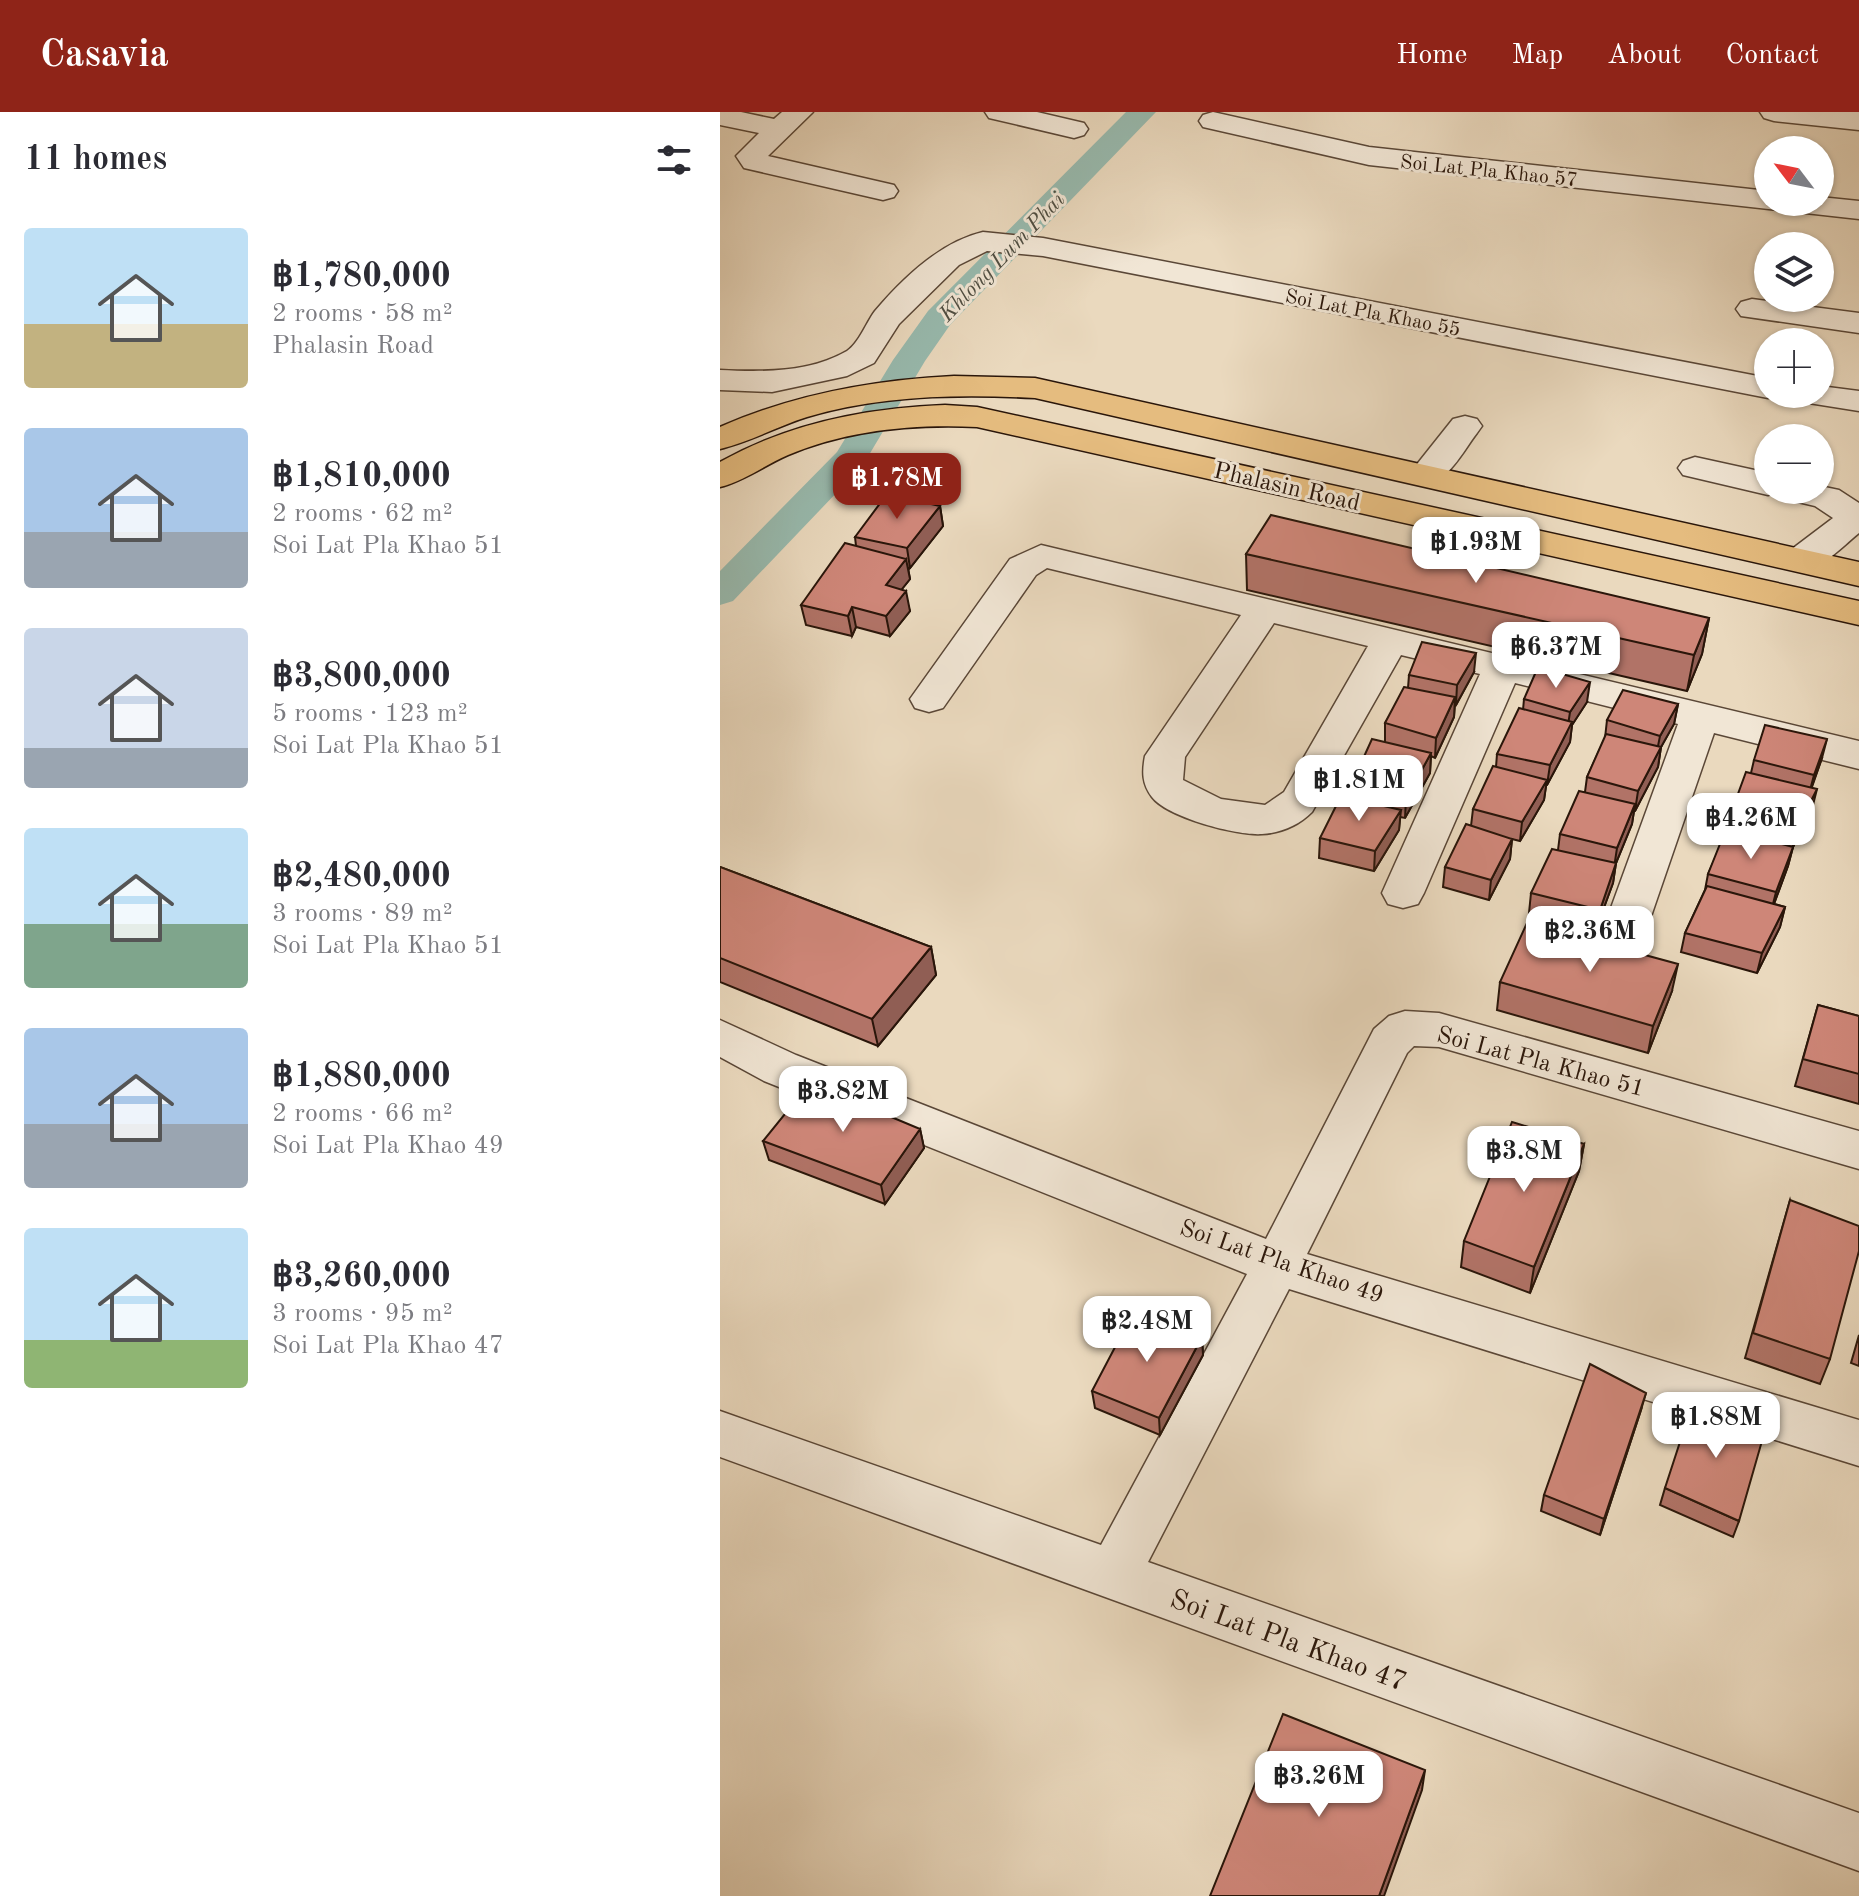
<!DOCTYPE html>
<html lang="en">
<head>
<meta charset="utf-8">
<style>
  body { margin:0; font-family:"Old Standard TT",serif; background:#f2f2f3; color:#2b2b33; height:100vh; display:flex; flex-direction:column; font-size:30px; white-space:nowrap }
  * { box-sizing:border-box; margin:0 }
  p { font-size:26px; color:#7c7c81 }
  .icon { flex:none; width:44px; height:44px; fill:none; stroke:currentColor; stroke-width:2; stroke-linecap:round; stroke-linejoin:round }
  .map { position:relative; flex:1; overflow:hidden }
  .sheet { display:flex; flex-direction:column; background:#fff; width:720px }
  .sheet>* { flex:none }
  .needle { width:52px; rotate:302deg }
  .controls { position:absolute; left:1034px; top:24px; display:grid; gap:16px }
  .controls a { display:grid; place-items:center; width:80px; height:80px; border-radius:50%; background:#fff; box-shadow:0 2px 6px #0004; font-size:40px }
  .price { position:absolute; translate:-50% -68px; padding:0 18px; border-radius:16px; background:#fff; color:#222; font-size:26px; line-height:52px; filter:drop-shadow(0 2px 4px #0008) }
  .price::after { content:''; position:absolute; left:50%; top:48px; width:24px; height:18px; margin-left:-12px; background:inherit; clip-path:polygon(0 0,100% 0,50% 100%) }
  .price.active { background:#8f2418; color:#fff }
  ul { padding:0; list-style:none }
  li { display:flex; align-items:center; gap:24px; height:200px; padding:0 24px }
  li span { display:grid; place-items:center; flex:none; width:224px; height:160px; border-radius:8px; color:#555 }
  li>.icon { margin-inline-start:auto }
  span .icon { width:96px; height:96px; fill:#fffc; stroke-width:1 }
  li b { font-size:34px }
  h2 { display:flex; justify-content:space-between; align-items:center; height:96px; padding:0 24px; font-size:34px }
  header { display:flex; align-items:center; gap:48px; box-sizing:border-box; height:112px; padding:0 40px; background:#8f2418; color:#fff }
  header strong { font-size:38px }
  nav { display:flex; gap:44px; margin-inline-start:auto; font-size:28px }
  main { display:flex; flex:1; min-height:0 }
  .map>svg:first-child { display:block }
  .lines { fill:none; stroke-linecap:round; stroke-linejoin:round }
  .canal { fill:#98baae; fill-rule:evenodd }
  .minor-casing { stroke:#5a4737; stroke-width:3 }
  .major-casing { stroke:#2a160a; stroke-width:3 }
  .minor { fill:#f1e6d5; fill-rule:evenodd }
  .major { fill:#e5bc7f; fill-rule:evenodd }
  .wall { fill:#b17367; stroke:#2a160a; stroke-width:2 }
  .shaded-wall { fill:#905e54; stroke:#2a160a; stroke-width:2 }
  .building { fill:#ce8678; stroke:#2a160a; stroke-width:2 }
  .labels { text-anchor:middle; stroke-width:6; stroke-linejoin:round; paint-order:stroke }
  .far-street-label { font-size:20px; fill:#2a160a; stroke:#f1e6d5 }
  .far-water-label { font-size:22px; font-style:italic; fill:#504f43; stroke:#f1e6d5 }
  .street-label { font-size:24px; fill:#2a160a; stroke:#f1e6d5 }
  .near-street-label { font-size:28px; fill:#2a160a; stroke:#f1e6d5 }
</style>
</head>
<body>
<header>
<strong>Casavia</strong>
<nav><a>Home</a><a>Map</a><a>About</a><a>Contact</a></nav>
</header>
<main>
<section class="sheet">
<h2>11 homes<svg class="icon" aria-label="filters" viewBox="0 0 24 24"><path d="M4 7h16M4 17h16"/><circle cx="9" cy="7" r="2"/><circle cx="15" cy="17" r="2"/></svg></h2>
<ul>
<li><span style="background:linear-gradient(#bfe0f5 60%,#c2b280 0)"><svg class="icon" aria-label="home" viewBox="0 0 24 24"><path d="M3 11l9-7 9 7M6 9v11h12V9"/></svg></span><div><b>฿1,780,000</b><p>2 rooms · 58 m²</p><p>Phalasin Road</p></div></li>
<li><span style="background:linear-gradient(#a9c7e8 65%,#9aa5b1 0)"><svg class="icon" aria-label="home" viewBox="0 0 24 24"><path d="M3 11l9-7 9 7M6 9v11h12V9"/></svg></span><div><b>฿1,810,000</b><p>2 rooms · 62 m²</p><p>Soi Lat Pla Khao 51</p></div></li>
<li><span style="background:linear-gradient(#c9d6e8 75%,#9aa5b1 0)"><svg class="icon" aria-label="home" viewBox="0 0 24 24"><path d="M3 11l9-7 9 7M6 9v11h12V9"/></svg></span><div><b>฿3,800,000</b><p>5 rooms · 123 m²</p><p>Soi Lat Pla Khao 51</p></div></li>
<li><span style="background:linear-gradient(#bfe0f5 60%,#7fa58c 0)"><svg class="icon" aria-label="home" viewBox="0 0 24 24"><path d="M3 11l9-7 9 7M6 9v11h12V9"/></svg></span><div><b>฿2,480,000</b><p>3 rooms · 89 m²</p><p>Soi Lat Pla Khao 51</p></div></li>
<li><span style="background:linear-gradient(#a9c7e8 60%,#9aa5b1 0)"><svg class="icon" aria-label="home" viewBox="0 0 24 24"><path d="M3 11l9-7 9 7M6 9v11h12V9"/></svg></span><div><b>฿1,880,000</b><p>2 rooms · 66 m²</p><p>Soi Lat Pla Khao 49</p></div></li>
<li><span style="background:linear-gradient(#bfe0f5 70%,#8fb573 0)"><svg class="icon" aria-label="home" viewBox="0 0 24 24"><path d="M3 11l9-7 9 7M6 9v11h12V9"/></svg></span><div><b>฿3,260,000</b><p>3 rooms · 95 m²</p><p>Soi Lat Pla Khao 47</p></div></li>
</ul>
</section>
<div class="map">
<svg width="1139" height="1784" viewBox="0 0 1139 1784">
  <rect width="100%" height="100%" fill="#ead9be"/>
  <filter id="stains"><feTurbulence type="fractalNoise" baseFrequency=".0025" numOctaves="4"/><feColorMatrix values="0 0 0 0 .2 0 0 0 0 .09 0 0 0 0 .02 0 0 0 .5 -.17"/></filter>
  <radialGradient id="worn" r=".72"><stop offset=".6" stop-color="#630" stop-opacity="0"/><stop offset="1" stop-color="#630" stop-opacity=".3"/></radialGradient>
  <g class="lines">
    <path class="canal" d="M406 0H436L230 213 205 249 143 353 13 489 0 493V459L117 340 173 248 208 199Z"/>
    <defs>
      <path id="minor" d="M0 0H21L54 7 62 0H93L48 44 174 73 178 79 174 85 163 88 24 56 16 44 39 21 0 13Z
        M265 0H317L364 11 368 17 364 23 354 26 269 6Z
        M493 0 649 35 1048 79V90H1100V85L1139 89V107L649 53 483 15 479 9 483 3Z
        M1040 0H1139V18L1054 9 1044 6Z
        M263 120 323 126 1048 266V282H1061L1048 286 323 144 267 139 239 153 179 212 154 251 127 264 52 280 0 278V258C42 260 89 261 127 239 139 231 146 211 155 199 183 166 220 130 263 120Z
        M1032 187 1139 201V221L1021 204 1016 197 1021 190Z
        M1100 274 1139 279V299L1076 289 1071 282H1100Z
        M745 304 757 307 762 314 757 321C740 343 725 378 694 370L689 363 694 356 733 307Z
        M975 345 1048 361V378H1100V374L1119 378 1139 391V421C1118 438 1097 464 1068 456L1063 448 1068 440 1113 406 1095 394 1061 386 1057 380 1048 383 963 363 958 356 963 349Z
        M321 433 1139 629V657L994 621 916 848 909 860 894 864 879 860 872 848 958 612 795 571 704 781 698 792 683 796 668 792 662 781 760 562 681 543 592 700C579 713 561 721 542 722 517 724 447 705 432 685 422 672 422 660 425 644L521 503 327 456 316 463 223 596 209 600 195 596 190 587 290 447ZM554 511 648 534 564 680 545 693 501 687 463 668 465 645Z
        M685 899 719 901 1139 1019V1057L719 935 694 934 687 941 587 1142 1139 1308V1354L569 1177 428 1450 1139 1701V1759L0 1345V1299L381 1433 527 1162 44 969 0 945V908L76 943 546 1127 654 917 669 904Z"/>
      <path id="major" d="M234 264 315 266 1139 450V474L315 286C239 282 161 283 87 305 58 314 30 330 0 337V315C75 282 153 268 234 264Z
        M225 293 257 295 1139 489V513L257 315C193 312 128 318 68 343 45 353 24 369 0 375V350C69 311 147 296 225 293Z"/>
    </defs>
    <use href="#minor" class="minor-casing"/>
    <use href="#major" class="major-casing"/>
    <use href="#minor" class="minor"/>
    <use href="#major" class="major"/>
  </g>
  <path class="wall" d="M220 394 223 414 190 456H188L190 467 182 477 190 499 170 524 136 515 132 524 86 513 81 493 136 434 135 425Z
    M526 442 989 506 982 542 967 579 527 478Z
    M754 560 736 593 735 592 734 605 715 646 711 644 710 661 685 706 680 705 679 718 654 759 599 746 600 726 632 686V671L665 630V611L688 576 689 563Z
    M804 587 867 590 852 613 850 630 827 673H826L824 688 800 729 792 727 790 747 769 788 723 775 725 755 751 714 753 697 776 655 777 642 803 598Z
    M958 592 954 612 941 635 938 655 915 699H914L912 712 896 751 893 771 876 817 809 801 811 781 838 738 840 722 865 680 867 665 885 626 887 608Z
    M1102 646 1092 675V697L1073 735 1068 754 1054 792 1065 795 1060 815 1037 861 961 840 965 821 985 778 988 762 1008 717 1011 701 1031 661 1034 648Z
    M0 755 211 835 216 863 158 934 0 870Z
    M780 870 952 879 928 941 777 898Z
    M1098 893 1139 904V992L1075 974Z
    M200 1017 204 1036 165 1092 49 1048 43 1029Z
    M864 1032 859 1059 810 1181 741 1155 744 1129Z
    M1070 1088 1110 1247 1100 1272 1025 1246Z
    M1139 1223V1254L1131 1251Z
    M482 1225 483 1243 440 1323 375 1296 372 1279Z
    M921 1298 880 1423 821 1399 824 1383Z
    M945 1376 1019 1409 1013 1425 940 1393Z"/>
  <path class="shaded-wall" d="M220 394 223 414 190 456 187 436Z
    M186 447 190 467 170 492 166 473Z
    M186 479 190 499 170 524 166 504Z
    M132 495 136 515 132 524 128 504Z
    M989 506 982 542 967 579 974 543Z
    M756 541 754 560 736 593 737 573Z
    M870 570 867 590 852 613 850 630 827 673 830 653 847 620 850 600Z
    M735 585 734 605 715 646 716 626Z
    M958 592 954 612 936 644 940 624Z
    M1107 627 1102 646 1089 682 1094 663Z
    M941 635 938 655 915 699 918 679Z
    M711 641 710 661 685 706 686 687Z
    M827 668 824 688 800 729 802 710Z
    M1097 677 1092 697 1072 737 1077 717Z
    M915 692 912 712 894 756 897 736Z
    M681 698 679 718 654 759 655 739Z
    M792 727 790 747 769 788 771 768Z
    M1073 735 1068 754 1051 800 1056 780Z
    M896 751 893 771 876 817 880 798Z
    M1065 795 1060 815 1037 861 1042 841Z
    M211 835 216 863 158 934 152 907Z
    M958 852 952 879 928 941 933 914Z
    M200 1017 204 1036 165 1092 161 1073Z
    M864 1032 859 1059 810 1181 814 1155Z
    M482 1225 483 1243 440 1323 439 1306Z
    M926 1281 921 1298 880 1423 884 1407Z
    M705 1658 702 1678 664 1784H659Z"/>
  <path class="building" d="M167 382 220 394 187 436 135 425Z
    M551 403 989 506 974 543 526 442Z
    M125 431 186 447 166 473 186 479 166 504 132 495 128 504 81 493Z
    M702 530 756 541 737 573 689 563Z
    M818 555 870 570 850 600 804 587Z
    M684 575 735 585 716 626 665 611Z
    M903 578 958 592 940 624 887 608Z
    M799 596 852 610 830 653 777 642Z
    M1045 613 1107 627 1094 663 1034 648Z
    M886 622 941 635 918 679 867 665Z
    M652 627 711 641 686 687 632 671Z
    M773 654 827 668 802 710 753 697Z
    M1026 660 1097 677 1077 717 1011 701Z
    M859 679 915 692 897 736 840 722Z
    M621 684 681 698 655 739 600 726Z
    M746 712 792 727 771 768 725 755Z
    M1006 717 1073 735 1056 780 988 762Z
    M832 737 896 751 880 798 811 781Z
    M0 755 211 835 152 907 0 846Z
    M987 774 1065 795 1042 841 965 821Z
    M807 811 958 852 933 914 780 870Z
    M1098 893 1139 904V962L1083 947Z
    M90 971 200 1017 161 1073 43 1029Z
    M792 1010 864 1032 814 1155 744 1129Z
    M1070 1088 1139 1114V1139L1110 1247 1033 1221Z
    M414 1199 482 1225 439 1306 372 1279Z
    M870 1252 926 1281 884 1407 824 1383Z
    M973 1290 1046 1315 1019 1409 945 1376Z
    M563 1602 705 1658 659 1784H490Z"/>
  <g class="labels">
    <g class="far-street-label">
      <text transform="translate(769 58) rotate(6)" y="7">Soi Lat Pla Khao 57</text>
      <text transform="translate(653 200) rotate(11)" y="7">Soi Lat Pla Khao 55</text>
    </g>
    <g class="far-water-label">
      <text transform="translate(281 144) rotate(-46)" y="8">Khlong Lum Phai</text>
    </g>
    <g class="street-label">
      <text transform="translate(567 374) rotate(13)" y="8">Phalasin Road</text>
      <text transform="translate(821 949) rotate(15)" y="8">Soi Lat Pla Khao 51</text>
      <text transform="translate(562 1149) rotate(19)" y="8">Soi Lat Pla Khao 49</text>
    </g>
    <g class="near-street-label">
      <text transform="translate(569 1527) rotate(20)" y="10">Soi Lat Pla Khao 47</text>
    </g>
  </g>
  <rect width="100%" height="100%" filter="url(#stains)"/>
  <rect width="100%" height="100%" fill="url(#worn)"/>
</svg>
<div class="controls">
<a><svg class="needle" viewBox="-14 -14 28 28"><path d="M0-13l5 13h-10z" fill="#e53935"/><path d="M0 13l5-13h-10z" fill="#7c7c81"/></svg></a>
<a><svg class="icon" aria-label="layers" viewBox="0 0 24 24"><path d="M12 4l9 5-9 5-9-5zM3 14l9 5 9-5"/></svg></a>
<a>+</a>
<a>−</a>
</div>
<b class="price active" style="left:177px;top:409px">฿1.78M</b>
<b class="price" style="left:756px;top:473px">฿1.93M</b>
<b class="price" style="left:836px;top:578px">฿6.37M</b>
<b class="price" style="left:639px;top:711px">฿1.81M</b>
<b class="price" style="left:1031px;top:749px">฿4.26M</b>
<b class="price" style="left:870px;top:862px">฿2.36M</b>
<b class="price" style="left:123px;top:1022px">฿3.82M</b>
<b class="price" style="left:804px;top:1082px">฿3.8M</b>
<b class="price" style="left:427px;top:1252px">฿2.48M</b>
<b class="price" style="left:996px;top:1348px">฿1.88M</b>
<b class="price" style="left:599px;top:1707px">฿3.26M</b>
</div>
</main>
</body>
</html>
